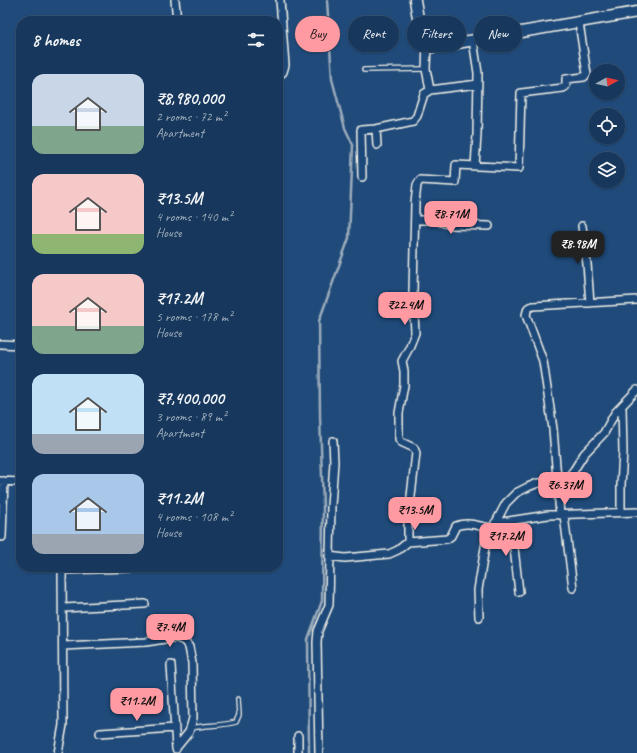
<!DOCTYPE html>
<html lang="en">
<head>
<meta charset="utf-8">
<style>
  body { margin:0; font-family:Caveat,sans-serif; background:#244365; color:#f1f3f6; height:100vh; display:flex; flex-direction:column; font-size:15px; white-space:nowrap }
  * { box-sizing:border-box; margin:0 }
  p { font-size:13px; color:#9eacbb }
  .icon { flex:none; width:22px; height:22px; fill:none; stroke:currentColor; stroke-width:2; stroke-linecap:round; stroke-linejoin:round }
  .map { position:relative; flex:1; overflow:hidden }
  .side { position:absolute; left:16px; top:16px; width:267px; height:556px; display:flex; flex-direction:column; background:#17385c; border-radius:16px; box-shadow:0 1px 3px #0004,0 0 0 1px #365272 }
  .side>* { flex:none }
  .banner { position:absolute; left:295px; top:16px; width:282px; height:36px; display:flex; gap:8px }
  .needle { width:26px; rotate:82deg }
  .buttons { position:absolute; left:589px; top:64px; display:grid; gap:8px }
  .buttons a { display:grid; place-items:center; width:36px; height:36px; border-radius:50%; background:#17385c; box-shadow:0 1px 3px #0004,0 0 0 1px #365272; font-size:20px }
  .price { position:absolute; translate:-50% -34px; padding:0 9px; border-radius:8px; background:#ff9aa2; color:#111; font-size:13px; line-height:26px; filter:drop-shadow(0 1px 2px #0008) }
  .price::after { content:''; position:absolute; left:50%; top:24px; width:12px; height:9px; margin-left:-6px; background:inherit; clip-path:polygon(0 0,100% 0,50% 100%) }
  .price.active { background:#222; color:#fff }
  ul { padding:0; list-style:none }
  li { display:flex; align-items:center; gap:12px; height:100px; padding:0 16px }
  li span { display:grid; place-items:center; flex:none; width:112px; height:80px; border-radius:12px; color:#555 }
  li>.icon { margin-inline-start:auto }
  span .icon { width:48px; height:48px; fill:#fffc; stroke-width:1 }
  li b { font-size:17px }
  h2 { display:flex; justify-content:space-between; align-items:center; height:48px; padding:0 16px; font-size:17px }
  .pill { padding:0 14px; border-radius:18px; background:#17385c; box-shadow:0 1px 3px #0004,0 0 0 1px #365272; font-size:14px; line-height:36px }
  .pill.active { background:#ff9aa2; color:#111 }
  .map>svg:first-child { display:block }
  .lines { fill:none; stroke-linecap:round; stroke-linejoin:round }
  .stream { stroke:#9cacbb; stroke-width:2.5 }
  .lane-casing { stroke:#f4f1e8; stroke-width:6 }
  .street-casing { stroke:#f4f1e8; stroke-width:10 }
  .secondary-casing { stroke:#f4f1e8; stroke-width:13 }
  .lane { stroke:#1f4a7a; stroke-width:3.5 }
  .street { stroke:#1f4a7a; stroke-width:7 }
  .secondary { stroke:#1f4a7a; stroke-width:10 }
</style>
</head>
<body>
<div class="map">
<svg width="637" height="753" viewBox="0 0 637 753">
  <rect width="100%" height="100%" fill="#1f4a7a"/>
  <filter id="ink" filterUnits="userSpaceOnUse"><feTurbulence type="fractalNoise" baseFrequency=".025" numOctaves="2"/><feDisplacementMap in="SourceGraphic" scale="8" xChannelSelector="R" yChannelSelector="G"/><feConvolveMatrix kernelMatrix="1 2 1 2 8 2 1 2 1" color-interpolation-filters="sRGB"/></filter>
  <g filter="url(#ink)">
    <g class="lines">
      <path class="stream" d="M309 753 308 639 322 601 323 507 320 416 319 321 349 238 353 145 345 128 332 79 327 0"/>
      <defs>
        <path id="lane" d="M364 70 426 69
          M191 728C205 725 223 726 236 722L239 715 238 699"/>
        <path id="street" d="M175 0 177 21
          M473 40 478 73 477 135 475 166
          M427 43 426 69 430 90
          M278 76 283 72 285 65 280 0
          M377 145 376 129 413 121 417 116 424 94 430 90 478 84
          M362 177 361 130 376 129
          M415 220H435L451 225 489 226
          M582 226 587 264 590 303
          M0 344 21 345
          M0 481 21 482
          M621 512V485L623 452 622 406
          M560 515 553 429 543 361 526 315 527 311 528 308 533 306 637 300
          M564 515 573 588
          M511 521 519 592
          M495 523 548 515 637 512
          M2 537 4 481
          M408 542V522L416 453 414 448 401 442 399 439V413L404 385V371L402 361 409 348 415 333 413 292 415 203 417 185 420 180 455 182 456 165 519 168 521 93 563 88 566 86V79L584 77 587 74 579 23
          M329 556 345 558 389 554 398 550 408 542 447 539 451 536 456 526C469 521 479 527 492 528
          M62 570 131 568
          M63 608 145 604
          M479 617 478 590 486 541 506 503 516 493 528 487 538 483H557L569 476 574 470 584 454 604 433 615 413 637 390
          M63 646 146 642 171 638H177L184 641 189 647 192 663 193 718 189 732 176 748
          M171 665 176 749
          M100 733 175 728
          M298 736V753
          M58 753 63 725 62 567
          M319 753 317 642 318 631 329 605 331 506 334 462 333 441"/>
        <path id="secondary" d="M415 0 421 37 427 43 434 47 637 12"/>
      </defs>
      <use href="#lane" class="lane-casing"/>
      <use href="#street" class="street-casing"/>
      <use href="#secondary" class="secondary-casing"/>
      <use href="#lane" class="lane"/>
      <use href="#street" class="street"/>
      <use href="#secondary" class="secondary"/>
    </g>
  </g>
</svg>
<div class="buttons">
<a><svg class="needle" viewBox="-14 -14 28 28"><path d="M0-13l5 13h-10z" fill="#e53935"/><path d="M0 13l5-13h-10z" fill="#9eacbb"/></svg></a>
<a><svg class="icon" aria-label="locate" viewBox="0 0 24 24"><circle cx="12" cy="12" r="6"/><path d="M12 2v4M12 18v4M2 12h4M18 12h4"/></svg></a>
<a><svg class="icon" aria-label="layers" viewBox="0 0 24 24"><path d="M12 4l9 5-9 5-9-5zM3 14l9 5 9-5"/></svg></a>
</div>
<b class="price" style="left:451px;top:235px">₹8.71M</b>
<b class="price active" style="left:578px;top:265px">₹8.98M</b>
<b class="price" style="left:405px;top:326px">₹22.4M</b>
<b class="price" style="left:565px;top:506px">₹6.37M</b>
<b class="price" style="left:415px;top:531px">₹13.5M</b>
<b class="price" style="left:506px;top:557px">₹17.2M</b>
<b class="price" style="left:170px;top:648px">₹7.4M</b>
<b class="price" style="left:137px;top:722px">₹11.2M</b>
<div class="banner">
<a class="pill active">Buy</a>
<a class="pill">Rent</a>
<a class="pill">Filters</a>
<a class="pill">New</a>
</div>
<section class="side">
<h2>8 homes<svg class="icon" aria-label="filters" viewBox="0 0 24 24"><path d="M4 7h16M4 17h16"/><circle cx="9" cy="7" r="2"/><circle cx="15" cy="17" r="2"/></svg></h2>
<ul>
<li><span style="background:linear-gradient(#c9d6e8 65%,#7fa58c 0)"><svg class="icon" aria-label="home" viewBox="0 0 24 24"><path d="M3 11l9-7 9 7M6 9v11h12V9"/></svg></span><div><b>₹8,980,000</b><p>2 rooms · 72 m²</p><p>Apartment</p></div></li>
<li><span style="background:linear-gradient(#f6c9c9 75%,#8fb573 0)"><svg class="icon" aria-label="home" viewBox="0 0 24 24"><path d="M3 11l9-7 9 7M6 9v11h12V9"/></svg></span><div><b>₹13.5M</b><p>4 rooms · 140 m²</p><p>House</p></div></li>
<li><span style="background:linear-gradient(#f6c9c9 65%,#7fa58c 0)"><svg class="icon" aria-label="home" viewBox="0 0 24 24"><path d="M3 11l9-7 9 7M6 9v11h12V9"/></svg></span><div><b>₹17.2M</b><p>5 rooms · 178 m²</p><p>House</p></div></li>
<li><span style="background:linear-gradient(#bfe0f5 75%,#9aa5b1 0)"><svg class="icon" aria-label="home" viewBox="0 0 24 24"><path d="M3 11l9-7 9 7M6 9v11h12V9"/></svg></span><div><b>₹7,400,000</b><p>3 rooms · 89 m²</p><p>Apartment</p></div></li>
<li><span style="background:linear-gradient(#a9c7e8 75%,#9aa5b1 0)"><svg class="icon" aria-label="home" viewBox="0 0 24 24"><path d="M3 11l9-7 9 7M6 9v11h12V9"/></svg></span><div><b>₹11.2M</b><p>4 rooms · 108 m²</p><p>House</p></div></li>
</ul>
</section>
</div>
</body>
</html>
